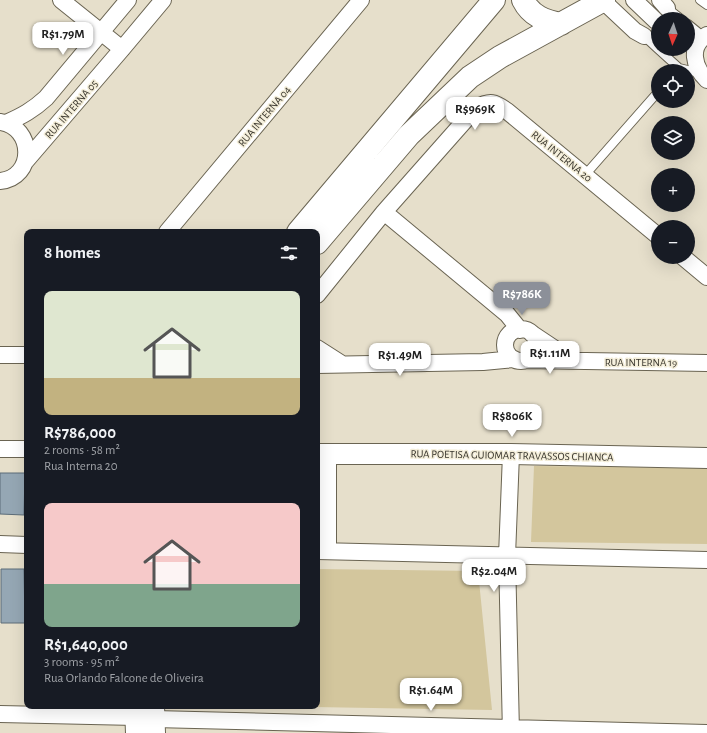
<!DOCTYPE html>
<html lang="en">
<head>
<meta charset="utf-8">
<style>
  body { margin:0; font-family:"Alegreya Sans",sans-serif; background:#242831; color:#f1f3f6; height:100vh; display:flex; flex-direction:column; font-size:15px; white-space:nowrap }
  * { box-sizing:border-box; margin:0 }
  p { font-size:13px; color:#9ea1a6 }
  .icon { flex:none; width:22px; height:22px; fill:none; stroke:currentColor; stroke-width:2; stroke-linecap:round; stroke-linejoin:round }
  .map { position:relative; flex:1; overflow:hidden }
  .panel { position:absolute; left:24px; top:229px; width:296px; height:480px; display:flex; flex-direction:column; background:#171b24; border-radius:8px; box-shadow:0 4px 16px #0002 }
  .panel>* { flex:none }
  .needle { width:26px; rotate:183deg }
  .fabs { position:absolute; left:651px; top:12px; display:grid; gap:8px }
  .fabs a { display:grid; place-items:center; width:44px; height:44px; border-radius:50%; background:#171b24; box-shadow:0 4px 16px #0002; font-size:20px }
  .price { position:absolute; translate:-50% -34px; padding:0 9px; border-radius:8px; background:#fff; color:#222; font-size:13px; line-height:26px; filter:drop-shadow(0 1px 2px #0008) }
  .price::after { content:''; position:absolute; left:50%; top:24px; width:12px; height:9px; margin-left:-6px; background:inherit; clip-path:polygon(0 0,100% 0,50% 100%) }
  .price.active { background:#8c9099; color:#fff }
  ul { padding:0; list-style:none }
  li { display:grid; align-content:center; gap:8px; height:212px; padding:0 20px }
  li span { display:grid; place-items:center; height:124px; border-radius:8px; color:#555 }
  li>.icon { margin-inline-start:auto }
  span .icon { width:72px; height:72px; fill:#fffc; stroke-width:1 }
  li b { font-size:17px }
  h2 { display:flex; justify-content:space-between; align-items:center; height:48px; padding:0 20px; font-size:17px }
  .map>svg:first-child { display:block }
  .green { fill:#d3c69d }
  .building { fill:#95a7b4; stroke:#5c6d79 }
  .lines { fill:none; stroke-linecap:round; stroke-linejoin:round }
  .service-casing { stroke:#6a6452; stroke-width:10 }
  .minor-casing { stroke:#6a6452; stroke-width:18 }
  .tertiary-casing { stroke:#6a6452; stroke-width:22 }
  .secondary-casing { stroke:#6a6452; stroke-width:24 }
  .service { stroke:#fff; stroke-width:8 }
  .minor { stroke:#fff; stroke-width:16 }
  .tertiary { stroke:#fff; stroke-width:20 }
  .secondary { stroke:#fff; stroke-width:22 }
  .labels { text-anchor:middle; stroke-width:3; stroke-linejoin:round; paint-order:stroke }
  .street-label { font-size:11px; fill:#37342c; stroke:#f3edd8 }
</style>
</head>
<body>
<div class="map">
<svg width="707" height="733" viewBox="0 0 707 733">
  <rect width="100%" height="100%" fill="#e6dfcb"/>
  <path class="green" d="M534 466 707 468V544L531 542Z
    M317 569 478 571 492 710 247 706H317Z"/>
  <path class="building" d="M0 473H25L24 515 0 514Z
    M1 569H24L25 623H1Z"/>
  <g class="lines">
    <defs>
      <path id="service" d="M700 0 707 5
        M667 8 681 19
        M688 24 704 37
        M644 36 658 49
        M658 49 679 68 700 73
        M585 175 658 92"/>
      <path id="minor" d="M61 0 122 49
        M634 0 656 21
        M660 0 667 8
        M603 1 635 31 644 36
        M707 35C688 46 694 68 707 80
        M0 122C35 127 35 178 0 181
        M6 123C22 116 33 110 46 98L128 0
        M25 162 122 49 163 0
        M384 212 507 314 520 330
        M167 232 361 0
        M683 257 707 277
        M317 295 384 212 476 108C490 100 495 102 507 111L658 236
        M505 345a16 16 0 1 1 32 0a16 16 0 1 1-32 0Z
        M531 333 573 361
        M317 348 342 364
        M0 355H27
        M525 360 707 363
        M317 365 483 362 514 359
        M0 449H27
        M328 454V551
        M511 454 507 556 511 733
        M0 544 27 545
        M317 551 707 560
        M0 714 136 717
        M154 719 707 733"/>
      <path id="tertiary" d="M317 454H511L707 458"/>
      <path id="secondary" d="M523 0C531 16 545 21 561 24
        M298 232 494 0
        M317 243 409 135 470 77 500 57 604 0
        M136 706 137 733
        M153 706 154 733"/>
    </defs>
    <use href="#service" class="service-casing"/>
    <use href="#minor" class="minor-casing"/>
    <use href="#tertiary" class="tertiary-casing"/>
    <use href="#secondary" class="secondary-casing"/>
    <use href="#service" class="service"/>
    <use href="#minor" class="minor"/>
    <use href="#tertiary" class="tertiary"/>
    <use href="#secondary" class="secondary"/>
  </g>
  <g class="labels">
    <g class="street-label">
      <text transform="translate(71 109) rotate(-49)" y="4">RUA INTERNA 05</text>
      <text transform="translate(264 116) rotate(-50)" y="4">RUA INTERNA 04</text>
      <text transform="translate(562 156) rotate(39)" y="4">RUA INTERNA 20</text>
      <text x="641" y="366">RUA INTERNA 19</text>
      <text transform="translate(512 455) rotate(1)" y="4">RUA POETISA GUIOMAR TRAVASSOS CHIANCA</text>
    </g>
  </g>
</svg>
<div class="fabs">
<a><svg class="needle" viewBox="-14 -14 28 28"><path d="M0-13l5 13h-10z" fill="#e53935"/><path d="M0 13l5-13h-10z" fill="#9ea1a6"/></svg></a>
<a><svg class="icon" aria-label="locate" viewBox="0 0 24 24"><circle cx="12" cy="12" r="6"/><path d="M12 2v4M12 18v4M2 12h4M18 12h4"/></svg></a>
<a><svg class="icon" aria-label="layers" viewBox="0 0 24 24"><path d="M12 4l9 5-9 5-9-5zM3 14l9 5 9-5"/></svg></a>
<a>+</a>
<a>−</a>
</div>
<b class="price" style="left:63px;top:56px">R$1.79M</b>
<b class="price" style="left:475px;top:131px">R$969K</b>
<b class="price active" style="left:522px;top:316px">R$786K</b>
<b class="price" style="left:550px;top:375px">R$1.11M</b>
<b class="price" style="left:400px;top:377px">R$1.49M</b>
<b class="price" style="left:512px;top:438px">R$806K</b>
<b class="price" style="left:494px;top:593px">R$2.04M</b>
<b class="price" style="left:431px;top:712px">R$1.64M</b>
<section class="panel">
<h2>8 homes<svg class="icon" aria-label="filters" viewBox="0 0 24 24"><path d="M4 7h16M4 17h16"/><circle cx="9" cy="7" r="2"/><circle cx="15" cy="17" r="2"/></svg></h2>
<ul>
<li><span style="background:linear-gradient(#dfe7d0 70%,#c2b280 0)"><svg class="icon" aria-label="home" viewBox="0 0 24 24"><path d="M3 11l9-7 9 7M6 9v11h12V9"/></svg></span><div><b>R$786,000</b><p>2 rooms · 58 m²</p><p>Rua Interna 20</p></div></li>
<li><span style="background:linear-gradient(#f6c9c9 65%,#7fa58c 0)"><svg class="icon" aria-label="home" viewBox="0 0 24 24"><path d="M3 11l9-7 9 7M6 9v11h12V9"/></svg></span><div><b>R$1,640,000</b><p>3 rooms · 95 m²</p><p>Rua Orlando Falcone de Oliveira</p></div></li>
</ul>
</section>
</div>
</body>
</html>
